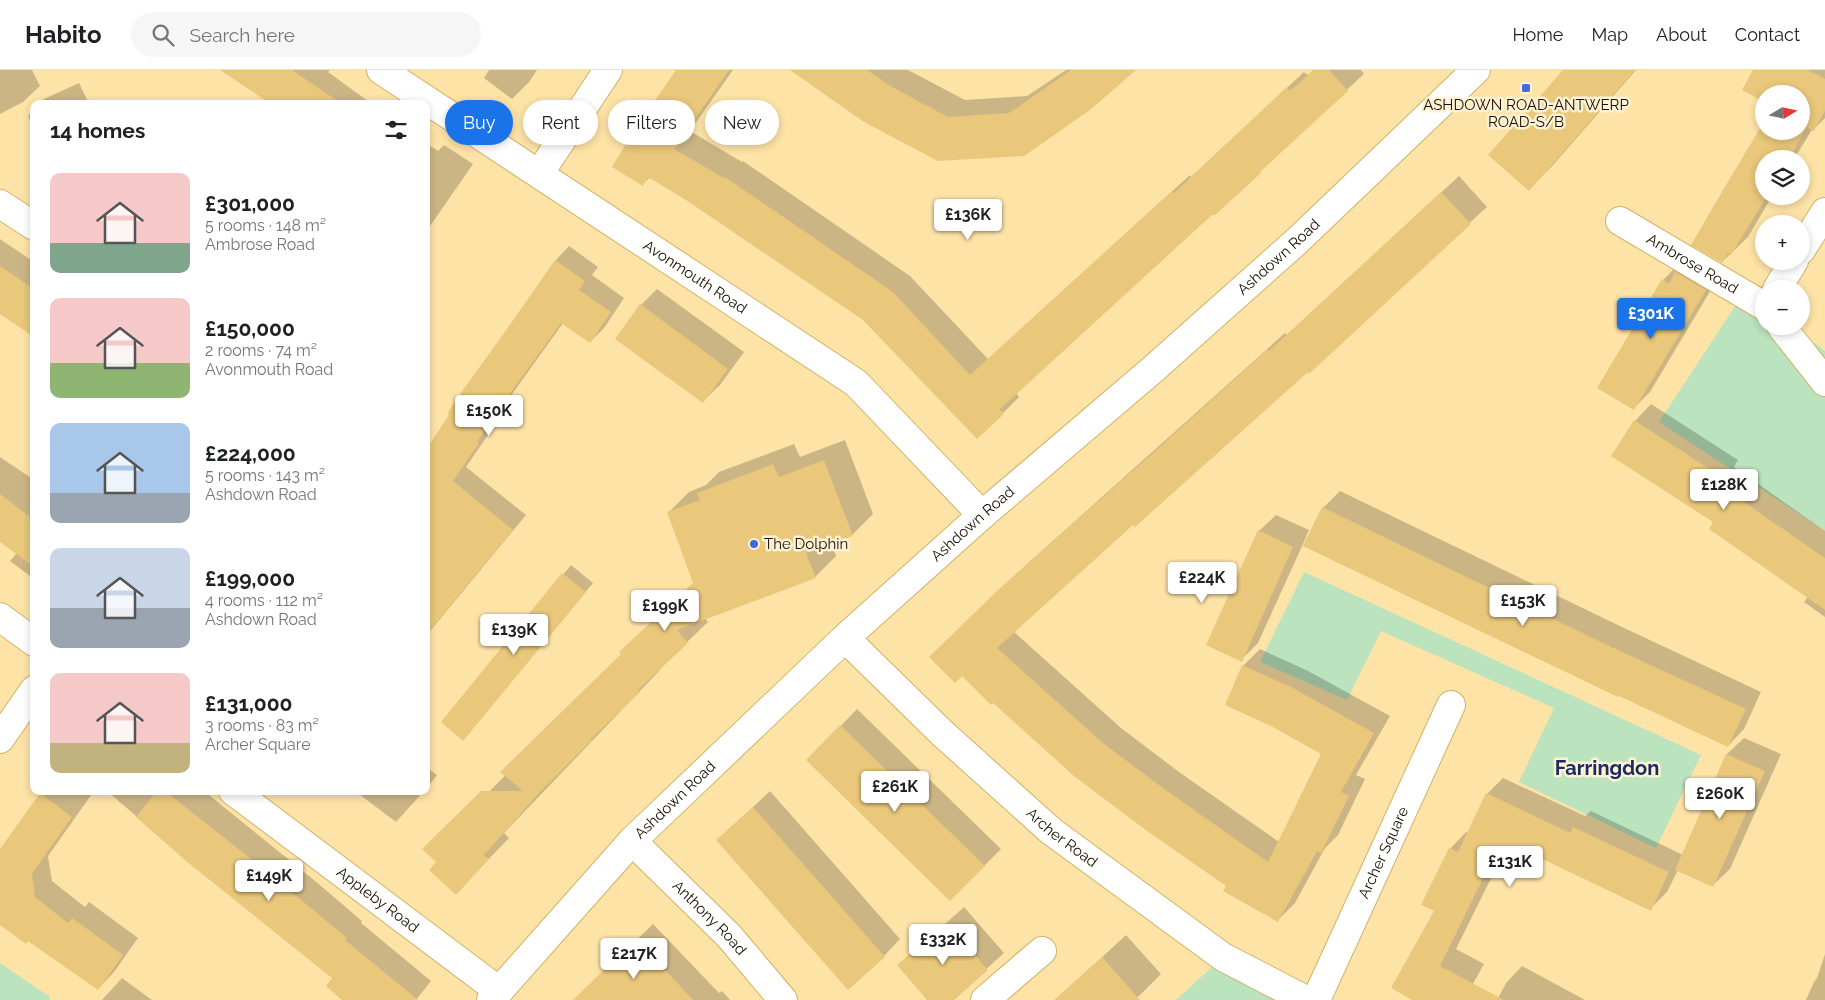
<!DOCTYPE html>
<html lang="en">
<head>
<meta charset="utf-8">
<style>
  body { margin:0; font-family:Raleway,sans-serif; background:#f6f6f6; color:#202124; height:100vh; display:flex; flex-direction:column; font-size:19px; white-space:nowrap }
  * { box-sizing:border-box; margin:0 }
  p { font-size:16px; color:#757577 }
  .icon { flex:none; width:28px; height:28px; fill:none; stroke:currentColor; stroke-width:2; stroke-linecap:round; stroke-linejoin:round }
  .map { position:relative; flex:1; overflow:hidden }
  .panel { position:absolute; left:30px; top:30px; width:400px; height:695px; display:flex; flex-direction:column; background:#fff; border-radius:10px; box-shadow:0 2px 8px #0003 }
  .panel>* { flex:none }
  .guide { position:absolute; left:445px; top:30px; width:475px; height:45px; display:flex; gap:10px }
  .needle { width:32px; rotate:80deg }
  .buttons { position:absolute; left:1755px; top:15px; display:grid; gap:10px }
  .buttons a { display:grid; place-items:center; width:55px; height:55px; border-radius:50%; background:#fff; box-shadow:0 2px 8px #0003; font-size:25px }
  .price { position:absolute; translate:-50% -42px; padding:0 11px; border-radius:5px; background:#fff; color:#222; font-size:16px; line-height:32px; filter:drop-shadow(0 1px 2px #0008) }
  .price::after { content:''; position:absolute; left:50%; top:30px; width:15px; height:11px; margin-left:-8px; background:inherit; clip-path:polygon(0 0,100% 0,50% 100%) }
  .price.on { background:#1a73e8; color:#fff }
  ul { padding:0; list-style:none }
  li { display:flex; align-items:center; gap:15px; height:125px; padding:0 20px }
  li span { display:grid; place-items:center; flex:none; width:140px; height:100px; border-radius:10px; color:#555 }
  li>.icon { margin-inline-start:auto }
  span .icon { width:60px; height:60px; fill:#fffc; stroke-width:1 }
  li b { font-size:21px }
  h2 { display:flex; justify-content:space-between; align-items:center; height:60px; padding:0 20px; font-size:21px }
  .pill { padding:0 18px; border-radius:22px; background:#fff; box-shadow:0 2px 8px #0003; font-size:18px; line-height:45px }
  .pill.on { background:#1a73e8; color:#fff }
  header { display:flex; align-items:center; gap:30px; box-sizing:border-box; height:70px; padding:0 25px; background:#fff; border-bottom:1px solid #e0e0e0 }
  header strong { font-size:24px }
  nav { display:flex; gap:28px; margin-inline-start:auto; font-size:18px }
  .search { width:350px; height:45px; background:#f6f6f6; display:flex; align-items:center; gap:12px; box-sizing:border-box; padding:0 18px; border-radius:28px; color:#757577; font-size:19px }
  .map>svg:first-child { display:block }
  .green { fill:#bbe3bd }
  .shadow { fill:#0003 }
  .building { fill:#e9c77b }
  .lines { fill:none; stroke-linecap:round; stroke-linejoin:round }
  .minor-casing { stroke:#d2b165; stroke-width:30 }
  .minor { stroke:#fff; stroke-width:28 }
  .poi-dot { fill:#436adc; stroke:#fff2d4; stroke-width:2 }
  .labels { text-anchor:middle; stroke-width:5; stroke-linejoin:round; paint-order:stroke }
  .poi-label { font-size:15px; fill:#180e00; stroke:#fff2d4 }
  .street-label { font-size:15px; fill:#180e00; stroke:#fff2d4 }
  .district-label { font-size:20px; font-weight:bold; fill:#192b62; stroke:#fff2d4 }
</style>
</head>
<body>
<header>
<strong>Habito</strong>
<div class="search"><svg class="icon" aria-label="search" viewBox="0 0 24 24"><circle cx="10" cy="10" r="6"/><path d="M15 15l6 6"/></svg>Search here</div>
<nav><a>Home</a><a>Map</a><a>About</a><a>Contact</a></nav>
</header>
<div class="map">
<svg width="1825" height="930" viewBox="0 0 1825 930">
  <rect width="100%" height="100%" fill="#fee3a7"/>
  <path class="green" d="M1743 224 1764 236V256H1792L1825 281V461L1659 352Z
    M1304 502 1701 685 1656 778 1519 712 1554 638 1381 561 1347 630 1260 592Z
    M1223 887 1306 930H1176Z
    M0 893 50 927 49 930H0Z"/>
  <path class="shadow" d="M0 0H32L40 16 23 32 0 44Z
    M223 0H330L328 2 372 34H273Z
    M489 0H537L529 12 512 29 484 8Z
    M677 0H733L690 61 742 92 743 91 910 206 988 289 1190 105 1191 107 1304 2 1308 5 1313 0H1361L1364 4 1016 323 1019 327 1003 343 727 155 650 107 643 114Z
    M798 0H908L965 30 1027 26 1066 0H1135L1024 85Z
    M1565 0H1636L1553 95 1529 119Z
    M1754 0H1825V48L1814 59 1813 58 1794 89H1764V126H1772L1748 167 1722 192 1764 61H1801V24Z
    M79 13 89 34H40L44 29Z
    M34 40V59L28 46Z
    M426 73 438 81 444 75 473 94 426 162Z
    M1459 106 1487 137 1308 300 1133 453 1014 562 1121 658 1179 702 1279 772 1323 683 1243 596 1260 579 1308 601 1390 646 1356 705 1365 709 1338 765 1325 778 1295 833 1278 850 1228 815 962 605 931 587 1016 504 1285 263 1287 265Z
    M0 169 34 192V266L0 242Z
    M569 176 598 197 592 205 624 228 604 258 590 272 563 253 510 327 490 357 492 359 466 397 526 445 426 566V483L503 267 556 190Z
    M1679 194 1721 203 1650 322 1633 339 1663 210Z
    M657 219 744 282 720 315 703 331 641 235Z
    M1651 334 1738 390 1734 397 1825 461V547L1804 532 1808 527 1715 452 1635 351Z
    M845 370 873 444 852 465 831 472 836 486 815 507 705 548 708 552 659 599 660 600 504 763 509 768 456 823 480 731 694 513 668 443 689 422 706 415 719 402 794 374 800 387Z
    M0 387 34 410V509L10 491 17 483 0 470Z
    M1340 421 1622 557 1761 622 1744 659 1728 676 1619 624 1618 626 1303 474 1258 573 1241 590 1259 461 1276 445 1309 460 1303 474 1305 475 1323 438Z
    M571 495 593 513 463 670 442 652Z
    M857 639 1001 779 950 830 808 690Z
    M1744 668 1781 684 1730 799 1713 815 1678 800 1667 822 1650 839 1530 782 1523 789 1505 780 1456 879 1484 894 1464 930H1415L1450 779 1466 762 1468 763 1487 724 1503 708 1585 746 1591 741 1683 785 1727 684Z
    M426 697 437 705 426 719Z
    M43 721H94L48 786 52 811 85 837 89 832 138 868 114 902 98 919 29 870 0 853V783Z
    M107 721H204L314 810 362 851 361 853 431 911 416 930H344L334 908 187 790Z
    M355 721H424L396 752Z
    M770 721 900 869 884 886 718 770Z
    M964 837 1004 883 952 930H929L899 895Z
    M653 854 719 923 722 921 730 930H576L599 906Z
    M1126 865 1161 904 1135 930H1075L1072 915Z
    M1825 884V930H1806L1814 912 1817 908Z
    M1522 896 1585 930H1497L1506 913Z
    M122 908 152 930H102Z"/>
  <path class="building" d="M220 0H292L342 34H271Z
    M676 0H729L674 79 724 108 725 107 893 222 970 305 1172 121 1174 123 1287 17 1290 21 1314 0H1329L1348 21 1260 102 1261 103 1238 124 1214 146 1213 144 999 340 1004 344 977 369 863 250 686 130 648 107 643 116 612 97 635 59Z
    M790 0H867L892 17 948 47 1009 43 1071 0H1136L1090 40 1024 86 938 91 864 52Z
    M1563 0H1635L1529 121 1488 85Z
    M1753 0H1808L1825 9V41L1814 61 1807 57 1789 89H1764V126H1767L1731 185 1728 183 1722 193 1691 175 1726 115 1764 52V61H1801V24H1764V32L1742 20Z
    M1441 122 1471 154 1309 304 1308 302 1135 457 1133 455 997 578 1104 674 1163 718 1268 792 1321 684 1273 657 1225 635 1242 595 1291 617 1374 663 1341 722 1349 726 1321 783 1317 781 1278 852 1223 821 1226 816 1143 758 1074 706 993 633 991 635 962 606 955 613 929 587 998 520 1046 477 1153 383 1268 279 1269 281Z
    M555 190 585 211 579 220 611 242 590 273 561 253 496 343 477 372 479 373 453 411 513 460 426 565V380L449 345 447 344 463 320 502 266Z
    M0 196 34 219V267L0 244Z
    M1675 202 1706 220 1634 340 1597 318 1662 209 1669 214Z
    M640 234 728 299 703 333 615 269Z
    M1634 350 1722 407 1718 414 1825 488V540L1709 459 1713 452 1611 386Z
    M824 390 853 466 806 483 816 508 677 560 688 573 638 620 640 622 591 669 592 670 541 721 484 785 489 789 456 825 429 800 436 792 422 779 481 721H523L500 702 621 584 619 582 693 513 667 442 700 430 697 423 773 394 779 407Z
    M0 424 34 450V497L0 472Z
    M1322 437 1605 574 1746 639 1728 677 1619 626 1618 627 1303 476Z
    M1258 460 1293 477 1242 592 1206 575Z
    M562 503 586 522 463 671 441 652Z
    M840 655 985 796 950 831 806 690Z
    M1726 684 1765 701 1713 817 1675 800Z
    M157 721H165L260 796 347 868 345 870 418 930H342L326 916 332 908 186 791 136 747Z
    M40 723 72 747 32 804 35 827 68 853 72 848 123 885 98 920 28 871 26 874 0 855V779Z
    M1486 723 1570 763 1573 757 1669 802 1651 841 1528 782 1523 790 1498 778 1440 896 1504 930H1412L1391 918 1434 841 1421 835 1449 778 1458 782Z
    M753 737 885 887 848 920 716 770Z
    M947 852 988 900 954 930H927L897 895Z
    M636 869 693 930H573Z
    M1102 887 1140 930H1054Z"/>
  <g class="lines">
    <defs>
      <g id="minor">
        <path id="s1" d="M381 0 856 313 982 445"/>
        <path d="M539 104 608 0"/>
        <path d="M0 134 34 156"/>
        <path id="s2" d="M1620 151 1764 236"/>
        <path d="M1801 180 1825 142"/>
        <path d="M1777 219 1794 191"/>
        <path d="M1781 256 1825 312"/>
        <path d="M0 547 34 572"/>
        <path id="s3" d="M845 568 942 663 1051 761 1223 887 1306 930"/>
        <path d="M0 669 34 620"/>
        <path id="s4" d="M233 721 499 921"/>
        <path id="s5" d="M632 771 729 866 783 930"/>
        <path id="s6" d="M491 930 632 771 845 568 982 445 1151 301 1297 171 1476 0"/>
        <path d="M985 930 1042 881"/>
        <path id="s7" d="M1316 930 1451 635"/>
      </g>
    </defs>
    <use href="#minor" class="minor-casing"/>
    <use href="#minor" class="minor"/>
  </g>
  <g class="poi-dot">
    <rect x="1521" y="13" width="10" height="10" rx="2.5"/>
    <circle cx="754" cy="474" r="5"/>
  </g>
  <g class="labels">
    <g class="poi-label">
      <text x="1526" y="40">ASHDOWN ROAD-ANTWERP<tspan x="1526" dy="17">ROAD-S/B</tspan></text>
      <text x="764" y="479" text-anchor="start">The Dolphin</text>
    </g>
    <g class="street-label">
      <text dy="5" stroke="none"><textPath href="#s6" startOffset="1084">Ashdown Road</textPath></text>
      <text dy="5" stroke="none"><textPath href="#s2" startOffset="84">Ambrose Road</textPath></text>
      <text dy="5" stroke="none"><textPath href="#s1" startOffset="376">Avonmouth Road</textPath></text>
      <text dy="5" stroke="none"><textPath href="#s6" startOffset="678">Ashdown Road</textPath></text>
      <text dy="5" stroke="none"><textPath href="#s6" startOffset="272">Ashdown Road</textPath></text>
      <text dy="5" stroke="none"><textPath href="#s3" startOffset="295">Archer Road</textPath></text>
      <text dy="5" stroke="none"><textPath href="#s7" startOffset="162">Archer Square</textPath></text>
      <text dy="5" stroke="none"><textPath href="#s4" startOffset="181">Appleby Road</textPath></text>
      <text dy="5" stroke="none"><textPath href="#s5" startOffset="109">Anthony Road</textPath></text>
    </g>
    <g class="district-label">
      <text x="1607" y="705">Farringdon</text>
    </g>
  </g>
</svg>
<div class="buttons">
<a><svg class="needle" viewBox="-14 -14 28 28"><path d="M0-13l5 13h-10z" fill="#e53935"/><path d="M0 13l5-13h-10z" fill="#757577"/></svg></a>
<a><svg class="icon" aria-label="layers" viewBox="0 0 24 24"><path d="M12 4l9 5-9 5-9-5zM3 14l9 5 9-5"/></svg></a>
<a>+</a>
<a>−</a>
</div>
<b class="price" style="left:968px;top:171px">£136K</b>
<b class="price on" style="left:1651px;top:270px">£301K</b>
<b class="price" style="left:489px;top:367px">£150K</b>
<b class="price" style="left:1724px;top:441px">£128K</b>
<b class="price" style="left:1202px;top:534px">£224K</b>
<b class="price" style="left:1523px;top:557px">£153K</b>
<b class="price" style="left:665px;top:562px">£199K</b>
<b class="price" style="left:514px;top:586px">£139K</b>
<b class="price" style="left:895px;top:743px">£261K</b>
<b class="price" style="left:1720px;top:750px">£260K</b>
<b class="price" style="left:1510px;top:818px">£131K</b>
<b class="price" style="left:269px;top:832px">£149K</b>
<b class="price" style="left:943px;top:896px">£332K</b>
<b class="price" style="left:634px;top:910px">£217K</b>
<div class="guide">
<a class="pill on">Buy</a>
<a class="pill">Rent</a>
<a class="pill">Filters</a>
<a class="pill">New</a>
</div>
<section class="panel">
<h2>14 homes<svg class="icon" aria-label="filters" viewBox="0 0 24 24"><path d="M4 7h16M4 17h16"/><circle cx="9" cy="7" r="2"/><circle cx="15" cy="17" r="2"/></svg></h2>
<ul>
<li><span style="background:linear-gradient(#f6c9c9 70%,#7fa58c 0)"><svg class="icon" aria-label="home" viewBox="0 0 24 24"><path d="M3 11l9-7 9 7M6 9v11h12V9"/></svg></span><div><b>£301,000</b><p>5 rooms · 148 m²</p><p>Ambrose Road</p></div></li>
<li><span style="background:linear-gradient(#f6c9c9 65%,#8fb573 0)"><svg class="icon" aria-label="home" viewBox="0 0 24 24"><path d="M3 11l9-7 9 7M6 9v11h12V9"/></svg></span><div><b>£150,000</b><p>2 rooms · 74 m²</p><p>Avonmouth Road</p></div></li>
<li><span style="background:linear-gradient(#a9c7e8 70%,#9aa5b1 0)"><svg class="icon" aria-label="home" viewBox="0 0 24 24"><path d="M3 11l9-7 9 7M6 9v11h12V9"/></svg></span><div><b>£224,000</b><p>5 rooms · 143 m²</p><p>Ashdown Road</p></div></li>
<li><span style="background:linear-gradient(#c9d6e8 60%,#9aa5b1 0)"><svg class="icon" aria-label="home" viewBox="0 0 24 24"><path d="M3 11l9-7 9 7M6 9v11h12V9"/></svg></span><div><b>£199,000</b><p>4 rooms · 112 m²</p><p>Ashdown Road</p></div></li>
<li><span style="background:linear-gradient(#f6c9c9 70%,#c2b280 0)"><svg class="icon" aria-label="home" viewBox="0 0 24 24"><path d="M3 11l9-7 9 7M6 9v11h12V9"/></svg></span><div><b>£131,000</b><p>3 rooms · 83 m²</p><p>Archer Square</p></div></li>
</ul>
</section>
</div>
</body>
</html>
